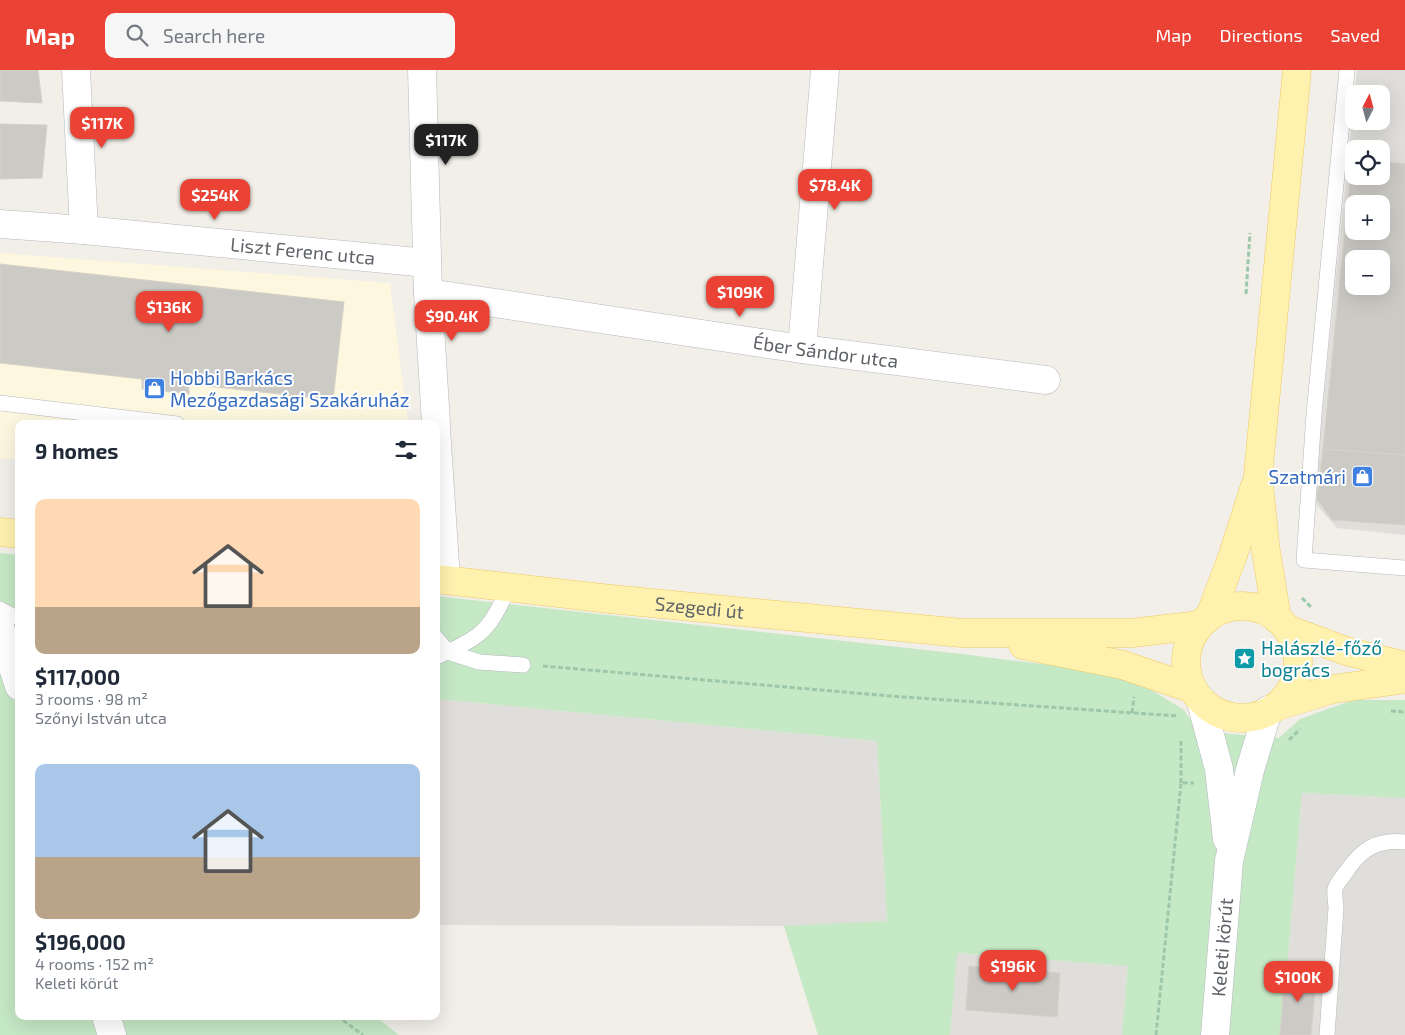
<!DOCTYPE html>
<html lang="en">
<head>
<meta charset="utf-8">
<style>
  body { margin:0; font-family:"Exo 2",sans-serif; background:#f6f6f7; color:#1f2937; height:100vh; display:flex; flex-direction:column; font-size:19px; white-space:nowrap }
  * { box-sizing:border-box; margin:0 }
  p { font-size:16px; color:#747a83 }
  .icon { flex:none; width:28px; height:28px; fill:none; stroke:currentColor; stroke-width:2; stroke-linecap:round; stroke-linejoin:round }
  .map { position:relative; flex:1; overflow:hidden }
  .side { position:absolute; left:15px; top:350px; width:425px; height:600px; display:flex; flex-direction:column; background:#fff; border-radius:10px; box-shadow:0 5px 20px #0002 }
  .side>* { flex:none }
  .needle { width:32px; rotate:6deg }
  .buttons { position:absolute; left:1345px; top:15px; display:grid; gap:10px }
  .buttons a { display:grid; place-items:center; width:45px; height:45px; border-radius:10px; background:#fff; box-shadow:0 5px 20px #0002; font-size:25px }
  .price { position:absolute; translate:-50% -42px; padding:0 11px; border-radius:10px; background:#ea4335; color:#fff; font-size:16px; line-height:32px; filter:drop-shadow(0 1px 2px #0008) }
  .price::after { content:''; position:absolute; left:50%; top:30px; width:15px; height:11px; margin-left:-8px; background:inherit; clip-path:polygon(0 0,100% 0,50% 100%) }
  .price.selected { background:#222; color:#fff }
  ul { padding:0; list-style:none }
  li { display:grid; align-content:center; gap:10px; height:265px; padding:0 20px }
  li span { display:grid; place-items:center; height:155px; border-radius:10px; color:#555 }
  li>.icon { margin-inline-start:auto }
  span .icon { width:90px; height:90px; fill:#fffc; stroke-width:1 }
  li b { font-size:21px }
  h2 { display:flex; justify-content:space-between; align-items:center; height:60px; padding:0 20px; font-size:21px }
  header { display:flex; align-items:center; gap:30px; box-sizing:border-box; height:70px; padding:0 25px; background:#ea4335; color:#fff }
  header strong { font-size:24px }
  nav { display:flex; gap:28px; margin-inline-start:auto; font-size:18px }
  .search { width:350px; height:45px; background:#f6f6f7; display:flex; align-items:center; gap:12px; box-sizing:border-box; padding:0 18px; border-radius:10px; color:#747a83; font-size:19px }
  .map>svg:first-child { display:block }
  .commercial { fill:#fef7e0 }
  .industrial { fill:#e0deda; fill-rule:evenodd }
  .green { fill:#c5e8c5 }
  .building { fill:#cccac5; stroke:#d6d1c6; fill-rule:evenodd }
  .lines { fill:none; stroke-linecap:round; stroke-linejoin:round }
  .service-casing { stroke:#b5b8bc; stroke-width:16 }
  .minor-casing { stroke:#b5b8bc; stroke-width:29 }
  .secondary-casing { stroke:#b6babf; stroke-width:29 }
  .primary-casing { stroke:#f2c960; stroke-width:29 }
  .path { stroke:#9cc7a9; stroke-width:3; stroke-dasharray:5 2.5; stroke-linecap:butt }
  .service { stroke:#fff; stroke-width:15 }
  .minor { stroke:#fff; stroke-width:28 }
  .secondary { stroke:#fff; stroke-width:28 }
  .primary { stroke:#fff2af; stroke-width:28 }
  .labels { text-anchor:middle; stroke-width:4; stroke-linejoin:round; paint-order:stroke }
  .street-label { font-size:19px; fill:#5f6368; stroke:#fff }
  .shop-label { font-size:19px; fill:#366cbe; stroke:#fff; text-anchor:start }
  .culture-label { font-size:19px; fill:#0d838f; stroke:#fff; text-anchor:start }
</style>
</head>
<body>
<header>
<strong>Map</strong>
<div class="search"><svg class="icon" aria-label="search" viewBox="0 0 24 24"><circle cx="10" cy="10" r="6"/><path d="M15 15l6 6"/></svg>Search here</div>
<nav><a>Map</a><a>Directions</a><a>Saved</a></nav>
</header>
<div class="map">
<svg width="1405" height="965" viewBox="0 0 1405 965">
  <rect width="100%" height="100%" fill="#f1efe8"/>
  <path class="commercial" d="M0 183 390 213 408 354H19V390L0 388Z"/>
  <path class="industrial" d="M1357 0H1405V465L1337 458 1313 431 1354 31V51H1381V24H1354ZM1354 79H1381V106H1354ZM1354 134H1381V161H1354ZM1354 189H1381V216H1354Z
    M436 629 877 671 887 852 784 856 436 855Z
    M1302 723 1405 728V965H1281Z
    M956 883 1128 896 1122 965H950Z"/>
  <path class="green" d="M0 483 19 485V946H375L399 965H0Z
    M436 526 962 584 1127 605 1184 640 1198 661 1279 668 1300 649 1353 630H1405V728L1302 723 1281 965H1122L1128 896 957 883 950 965H818L784 856 887 851 877 671 436 629Z"/>
  <path class="building" d="M0 0H38L42 33 0 31Z
    M0 54 47 55 42 108 0 109Z
    M1352 89H1354V106H1381V91L1405 94V385L1323 379ZM1354 134H1381V161H1354ZM1354 189H1381V216H1354Z
    M0 194 344 232 333 330 189 314V324L142 319V309L0 293Z
    M1323 379 1405 385V455L1332 450 1317 429Z
    M969 896 1060 903 1057 947 966 940Z
    M1285 900 1317 903 1311 965H1280Z"/>
  <g class="lines">
    <defs>
      <path id="service" d="M1347 0 1314 344 1304 490 1405 498
        M0 333 177 354
        M0 539 13 546 19 547
        M436 568 448 582 479 592 523 595
        M436 587C450 581 467 574 479 564 493 553 501 533 509 518
        M1327 965 1336 838C1336 833 1334 824 1335 819 1337 813 1342 807 1346 802 1361 779 1377 769 1405 772"/>
      <g id="minor">
        <path d="M76 0 84 160"/>
        <path d="M422 0 428 223 436 354"/>
        <path id="s1" d="M0 154 84 160 427 193"/>
        <path id="s2" d="M428 223 802 279 1046 310"/>
        <path d="M802 279 825 0"/>
        <path d="M436 359 446 510"/>
        <path d="M0 557 19 616"/>
        <path d="M106 946 112 965"/>
      </g>
      <g id="secondary">
        <path d="M1200 628 1219 699 1227 769"/>
        <path id="s3" d="M1215 965 1229 791 1250 700 1268 640"/>
      </g>
      <g id="primary">
        <path d="M0 462 19 464"/>
        <path id="s4" d="M436 509 610 529 962 563H1132L1200 555"/>
        <circle cx="1242" cy="592" r="56"/>
        <path d="M1210 546 1233 485 1255 416"/>
        <path d="M1277 549 1265 475 1258 405 1297 0"/>
        <path d="M1287 559 1346 581 1405 596"/>
        <path d="M1023 575 1123 595 1193 619"/>
        <path d="M1277 636 1333 619 1405 609"/>
      </g>
    </defs>
    <use href="#service" class="service-casing"/>
    <use href="#minor" class="minor-casing"/>
    <use href="#secondary" class="secondary-casing"/>
    <use href="#primary" class="primary-casing"/>
    <path class="path" d="M1246 224 1250 163
      M1302 528 1312 538
      M543 596 890 626 1178 646
      M1391 641 1405 642
      M1132 643 1134 627
      M1289 670 1300 659
      M1181 713V671
      M337 946 363 965
      M1156 965 1181 713H1194"/>
    <use href="#service" class="service"/>
    <use href="#minor" class="minor"/>
    <use href="#secondary" class="secondary"/>
    <use href="#primary" class="primary"/>
  </g>
  <defs>
    <symbol id="shop-square" viewBox="-11 -11 22 22"><rect x="-9" y="-9" width="18" height="18" rx="4" fill="#3f7fe0" stroke="#fff"/><path d="M-5-2.5h2.3a2.7 3.5 0 0 1 5.4 0H5L5.5 6h-11ZM-1.5-2.5h3a1.5 2.3 0 0 0-3 0Z" fill="#fff"/></symbol>
    <symbol id="sight-square" viewBox="-11 -11 22 22"><rect x="-9" y="-9" width="18" height="18" rx="4" fill="#0f9aa8" stroke="#fff"/><path d="M0-6L1.8-2.2L6-1.7L2.9 1.2L3.7 5.4L0 3.3L-3.7 5.4L-2.9 1.2L-6-1.7L-1.8-2.2Z" fill="#fff"/></symbol>
  </defs>
  <g fill-rule="evenodd">
    <use href="#shop-square" x="142" y="306" width="25" height="25"/>
    <use href="#shop-square" x="1350" y="394" width="25" height="25"/>
    <use href="#sight-square" x="1232" y="576" width="25" height="25"/>
  </g>
  <g class="labels">
    <g class="street-label">
      <text dy="7" stroke="none"><textPath href="#s1" startOffset="304">Liszt Ferenc utca</textPath></text>
      <text dy="7" stroke="none"><textPath href="#s2" startOffset="402">Éber Sándor utca</textPath></text>
      <text dy="7" stroke="none"><textPath href="#s4" startOffset="265">Szegedi út</textPath></text>
      <text dy="7" stroke="none"><textPath href="#s3" startOffset="88">Keleti körút</textPath></text>
    </g>
    <g class="shop-label">
      <text x="170" y="315">Hobbi Barkács<tspan x="170" dy="22">Mezőgazdasági Szakáruház</tspan></text>
      <text x="1346" y="414" text-anchor="end">Szatmári</text>
    </g>
    <g class="culture-label">
      <text x="1261" y="585">Halászlé-főző<tspan x="1261" dy="22">bogrács</tspan></text>
    </g>
  </g>
</svg>
<div class="buttons">
<a><svg class="needle" viewBox="-14 -14 28 28"><path d="M0-13l5 13h-10z" fill="#e53935"/><path d="M0 13l5-13h-10z" fill="#747a83"/></svg></a>
<a><svg class="icon" aria-label="locate" viewBox="0 0 24 24"><circle cx="12" cy="12" r="6"/><path d="M12 2v4M12 18v4M2 12h4M18 12h4"/></svg></a>
<a>+</a>
<a>−</a>
</div>
<b class="price" style="left:102px;top:79px">$117K</b>
<b class="price selected" style="left:446px;top:96px">$117K</b>
<b class="price" style="left:835px;top:141px">$78.4K</b>
<b class="price" style="left:215px;top:151px">$254K</b>
<b class="price" style="left:740px;top:248px">$109K</b>
<b class="price" style="left:169px;top:263px">$136K</b>
<b class="price" style="left:452px;top:272px">$90.4K</b>
<b class="price" style="left:1013px;top:922px">$196K</b>
<b class="price" style="left:1298px;top:933px">$100K</b>
<section class="side">
<h2>9 homes<svg class="icon" aria-label="filters" viewBox="0 0 24 24"><path d="M4 7h16M4 17h16"/><circle cx="9" cy="7" r="2"/><circle cx="15" cy="17" r="2"/></svg></h2>
<ul>
<li><span style="background:linear-gradient(#ffd9b3 70%,#b9a48a 0)"><svg class="icon" aria-label="home" viewBox="0 0 24 24"><path d="M3 11l9-7 9 7M6 9v11h12V9"/></svg></span><div><b>$117,000</b><p>3 rooms · 98 m²</p><p>Szőnyi István utca</p></div></li>
<li><span style="background:linear-gradient(#a9c7e8 60%,#b9a48a 0)"><svg class="icon" aria-label="home" viewBox="0 0 24 24"><path d="M3 11l9-7 9 7M6 9v11h12V9"/></svg></span><div><b>$196,000</b><p>4 rooms · 152 m²</p><p>Keleti körút</p></div></li>
</ul>
</section>
</div>
</body>
</html>
